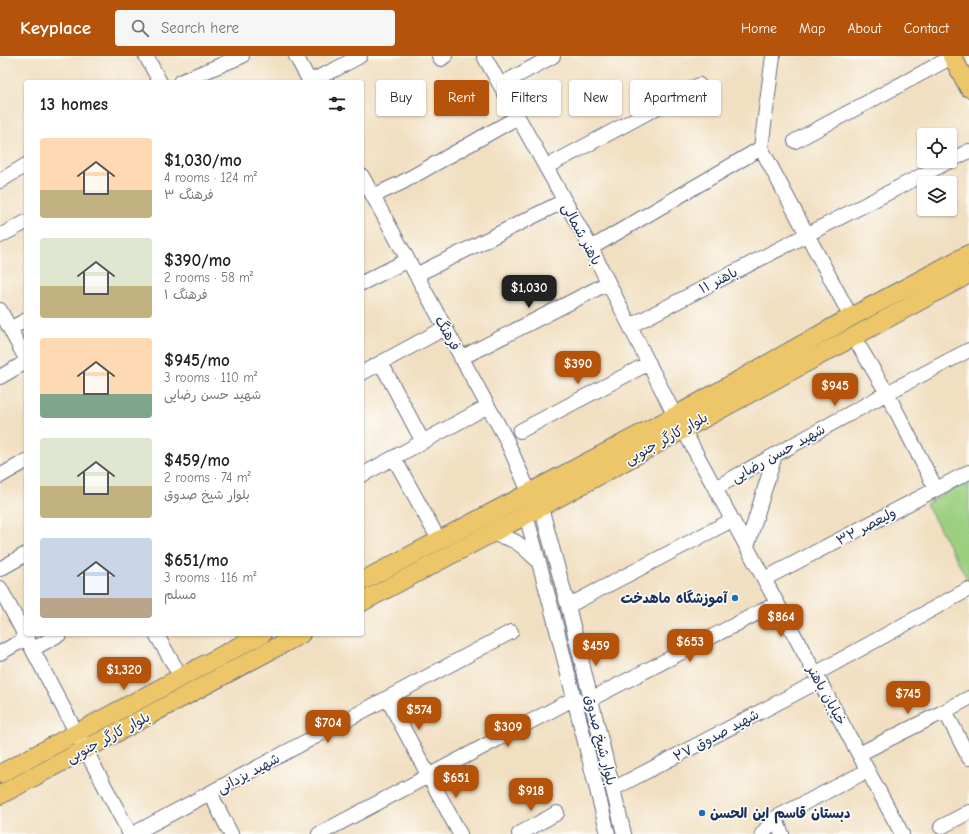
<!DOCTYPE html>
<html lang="en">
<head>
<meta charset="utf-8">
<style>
  body { margin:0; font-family:"Comic Neue","Playpen Sans Arabic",sans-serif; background:#f6f6f6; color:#222; height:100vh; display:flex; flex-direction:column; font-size:15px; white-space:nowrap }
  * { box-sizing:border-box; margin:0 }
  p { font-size:13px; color:#767676 }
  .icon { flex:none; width:22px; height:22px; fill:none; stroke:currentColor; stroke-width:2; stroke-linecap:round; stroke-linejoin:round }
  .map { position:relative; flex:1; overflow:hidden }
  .drawer { position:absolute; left:24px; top:24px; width:340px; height:556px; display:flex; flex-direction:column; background:#fff; border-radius:4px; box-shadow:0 1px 3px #0004 }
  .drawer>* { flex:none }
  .hud { position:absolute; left:376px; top:24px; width:380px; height:36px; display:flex; gap:8px }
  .controls { position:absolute; left:917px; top:72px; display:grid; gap:8px }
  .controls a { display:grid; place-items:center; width:40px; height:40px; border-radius:4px; background:#fff; box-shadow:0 1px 3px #0004; font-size:20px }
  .price { position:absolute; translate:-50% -34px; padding:0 9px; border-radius:8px; background:#b45309; color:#fff; font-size:13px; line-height:26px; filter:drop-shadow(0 1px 2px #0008) }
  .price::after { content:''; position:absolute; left:50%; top:24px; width:12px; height:9px; margin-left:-6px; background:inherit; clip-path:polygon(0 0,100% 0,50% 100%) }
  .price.on { background:#222; color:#fff }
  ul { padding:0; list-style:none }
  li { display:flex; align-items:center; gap:12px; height:100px; padding:0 16px }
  li span { display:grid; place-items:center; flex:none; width:112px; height:80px; border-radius:4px; color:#555 }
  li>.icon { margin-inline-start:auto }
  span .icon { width:48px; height:48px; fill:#fffc; stroke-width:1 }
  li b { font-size:17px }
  h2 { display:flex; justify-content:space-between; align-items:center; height:48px; padding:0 16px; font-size:17px }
  .chip { padding:0 14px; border-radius:4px; background:#fff; box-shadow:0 1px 3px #0004; font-size:14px; line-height:36px }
  .chip.on { background:#b45309; color:#fff }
  header { display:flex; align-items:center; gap:24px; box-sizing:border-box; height:56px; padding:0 20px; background:#b45309; color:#fff }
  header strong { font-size:19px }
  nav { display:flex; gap:22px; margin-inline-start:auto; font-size:14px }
  .search { width:280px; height:36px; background:#f6f6f6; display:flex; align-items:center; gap:10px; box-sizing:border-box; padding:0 14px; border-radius:4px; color:#767676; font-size:15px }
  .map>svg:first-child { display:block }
  .green { fill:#9ccf80; stroke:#5c7f6f }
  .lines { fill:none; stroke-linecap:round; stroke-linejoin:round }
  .minor-casing { stroke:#666d81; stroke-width:16 }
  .major-casing { stroke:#666d81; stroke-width:20 }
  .minor { stroke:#fff; stroke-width:14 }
  .major { stroke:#ecc669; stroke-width:18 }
  .poi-dot { fill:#1f6fb2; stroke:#fdfcf7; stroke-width:1.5 }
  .labels { text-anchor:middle; stroke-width:3.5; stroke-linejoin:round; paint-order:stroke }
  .street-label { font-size:14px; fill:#1b2f5e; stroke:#fdfcf7 }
  .poi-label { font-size:14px; font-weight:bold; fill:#1b2f5e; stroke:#fdfcf7; text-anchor:end }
</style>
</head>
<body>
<header>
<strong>Keyplace</strong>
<div class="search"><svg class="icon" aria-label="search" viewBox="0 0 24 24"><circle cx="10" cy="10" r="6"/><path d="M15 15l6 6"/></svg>Search here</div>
<nav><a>Home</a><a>Map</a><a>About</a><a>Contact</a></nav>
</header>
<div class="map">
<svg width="969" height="778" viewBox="0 0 969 778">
  <rect width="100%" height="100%" fill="#fdfcf7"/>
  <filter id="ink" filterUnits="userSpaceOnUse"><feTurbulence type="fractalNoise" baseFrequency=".025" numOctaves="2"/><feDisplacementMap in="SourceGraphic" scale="8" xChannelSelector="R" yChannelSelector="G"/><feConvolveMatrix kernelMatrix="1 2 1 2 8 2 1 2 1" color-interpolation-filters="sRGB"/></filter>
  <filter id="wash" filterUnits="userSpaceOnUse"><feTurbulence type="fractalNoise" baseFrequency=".012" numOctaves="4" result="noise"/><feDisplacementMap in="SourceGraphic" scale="16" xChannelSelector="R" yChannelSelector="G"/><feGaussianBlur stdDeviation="0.9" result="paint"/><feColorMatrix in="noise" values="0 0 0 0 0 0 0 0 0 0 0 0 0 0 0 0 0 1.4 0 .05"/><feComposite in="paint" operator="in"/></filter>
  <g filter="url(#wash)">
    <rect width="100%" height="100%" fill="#f1dfc1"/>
    <path class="green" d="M969 424V526L926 448Z"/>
  </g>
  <g filter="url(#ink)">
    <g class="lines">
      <defs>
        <path id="minor" d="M146 0 160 26
          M296 0 310 26
          M439 0 441 3 445 0
          M484 0 591 192 675 360
          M310 25 336 13 360 0
          M180 26 242 0
          M500 29 553 0
          M795 85 952 1
          M761 92 851 261
          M761 92 773 0
          M546 111 699 29
          M362 120 506 383 529 436
          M0 125 26 109
          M373 140 401 127 518 61
          M0 180 26 166
          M591 192 761 92
          M416 219 564 145
          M362 227 408 204
          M0 254 26 303
          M630 270 969 95
          M10 273 26 264
          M853 280 887 337 936 433
          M461 302 608 227
          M381 307 423 386
          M362 317 445 272
          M0 321 26 306
          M683 373 902 778
          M520 375 649 307
          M394 402 439 484
          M362 419 488 350
          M0 420 26 405
          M715 432 887 337 969 294
          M541 451 568 550 624 778
          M526 459 552 554 608 778
          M490 478C516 483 518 486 537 504
          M747 491 775 399
          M0 513 26 498
          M764 523 969 416
          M0 532 130 778
          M568 550 732 464
          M156 578 181 621
          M33 593 60 578
          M0 597 27 582
          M815 618 967 534
          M387 642 460 778
          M591 643 777 547
          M945 655 969 702
          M859 698 945 655 969 642
          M613 733 819 625
          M210 737 231 778
          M775 762 782 778
          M941 771 969 756
          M133 778 511 576
          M319 778 575 642
          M519 778 557 757
          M762 778 775 762 867 715"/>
        <path id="major" d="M952 0 969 32
          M362 525 675 360 851 261 969 198
          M362 546 541 451 969 218
          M0 718 262 578
          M0 739 301 578"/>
      </defs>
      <use href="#minor" class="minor-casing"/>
      <use href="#major" class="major-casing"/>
      <use href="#minor" class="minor"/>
      <use href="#major" class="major"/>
    </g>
  </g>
  <g class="poi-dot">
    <circle cx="735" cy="542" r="4"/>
    <circle cx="702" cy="757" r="4"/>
  </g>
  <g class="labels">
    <g class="street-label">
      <text transform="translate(582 178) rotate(62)" y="5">باهنر شمالی</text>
      <text transform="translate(718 224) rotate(-27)" y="5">باهنر ۱۱</text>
      <text transform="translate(448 277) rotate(61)" y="5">فرهنگ</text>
      <text transform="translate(666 382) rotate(-29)" y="5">بلوار کارگر جنوبی</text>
      <text transform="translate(778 397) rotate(-29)" y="5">شهید حسن رضایی</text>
      <text transform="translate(866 470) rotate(-28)" y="5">ولیعصر ۳۲</text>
      <text transform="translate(827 639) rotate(61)" y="5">خیابان باهنر</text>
      <text transform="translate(716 679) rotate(-28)" y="5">شهید صدوق ۲۷</text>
      <text transform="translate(108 681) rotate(-28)" y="5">بلوار کارگر جنوبی</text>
      <text transform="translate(601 684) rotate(76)" y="5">بلوار شیخ صدوق</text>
      <text transform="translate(248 717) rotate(-28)" y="5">شهید یزدانی</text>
    </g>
    <g class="poi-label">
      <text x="727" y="547">آموزشگاه ماهدخت</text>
      <text x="710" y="762" text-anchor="start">دبستان قاسم این الحسن</text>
    </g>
  </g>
</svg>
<div class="controls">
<a><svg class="icon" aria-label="locate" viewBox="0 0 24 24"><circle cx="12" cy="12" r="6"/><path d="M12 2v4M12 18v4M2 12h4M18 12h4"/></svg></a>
<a><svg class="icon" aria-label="layers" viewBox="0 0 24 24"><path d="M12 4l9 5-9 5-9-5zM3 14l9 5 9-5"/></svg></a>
</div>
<b class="price on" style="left:529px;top:253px">$1,030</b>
<b class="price" style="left:578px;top:329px">$390</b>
<b class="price" style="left:835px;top:351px">$945</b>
<b class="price" style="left:781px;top:582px">$864</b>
<b class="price" style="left:690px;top:607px">$653</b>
<b class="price" style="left:596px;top:611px">$459</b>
<b class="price" style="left:124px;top:635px">$1,320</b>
<b class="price" style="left:908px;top:659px">$745</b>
<b class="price" style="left:419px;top:675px">$574</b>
<b class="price" style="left:328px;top:688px">$704</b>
<b class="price" style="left:508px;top:692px">$309</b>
<b class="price" style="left:456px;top:743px">$651</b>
<b class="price" style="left:531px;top:756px">$918</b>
<div class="hud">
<a class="chip">Buy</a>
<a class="chip on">Rent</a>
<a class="chip">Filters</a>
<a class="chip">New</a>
<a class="chip">Apartment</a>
</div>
<section class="drawer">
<h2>13 homes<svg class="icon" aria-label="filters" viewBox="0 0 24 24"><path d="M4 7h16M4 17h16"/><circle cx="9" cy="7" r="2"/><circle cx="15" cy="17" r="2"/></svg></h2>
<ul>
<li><span style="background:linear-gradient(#ffd9b3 65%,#c2b280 0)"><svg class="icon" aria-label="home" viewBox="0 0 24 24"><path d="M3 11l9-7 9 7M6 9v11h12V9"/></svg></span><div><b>$1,030/mo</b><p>4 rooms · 124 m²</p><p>فرهنگ ۳</p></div></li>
<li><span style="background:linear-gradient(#dfe7d0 60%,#c2b280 0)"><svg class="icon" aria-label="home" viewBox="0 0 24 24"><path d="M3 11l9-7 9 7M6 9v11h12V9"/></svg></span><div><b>$390/mo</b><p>2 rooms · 58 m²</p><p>فرهنگ ۱</p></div></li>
<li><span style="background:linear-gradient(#ffd9b3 70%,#7fa58c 0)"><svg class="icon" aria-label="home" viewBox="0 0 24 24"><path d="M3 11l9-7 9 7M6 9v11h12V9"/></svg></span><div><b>$945/mo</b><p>3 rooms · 110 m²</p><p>شهید حسن رضایی</p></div></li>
<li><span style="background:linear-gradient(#dfe7d0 60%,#c2b280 0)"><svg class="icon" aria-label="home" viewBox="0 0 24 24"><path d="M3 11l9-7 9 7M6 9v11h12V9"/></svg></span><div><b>$459/mo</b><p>2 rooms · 74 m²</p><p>بلوار شیخ صدوق</p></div></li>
<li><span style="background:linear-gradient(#c9d6e8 75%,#b9a48a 0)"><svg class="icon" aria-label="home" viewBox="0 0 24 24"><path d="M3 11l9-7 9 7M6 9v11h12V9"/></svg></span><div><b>$651/mo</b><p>3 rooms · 116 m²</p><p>مسلم</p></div></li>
</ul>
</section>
</div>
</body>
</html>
